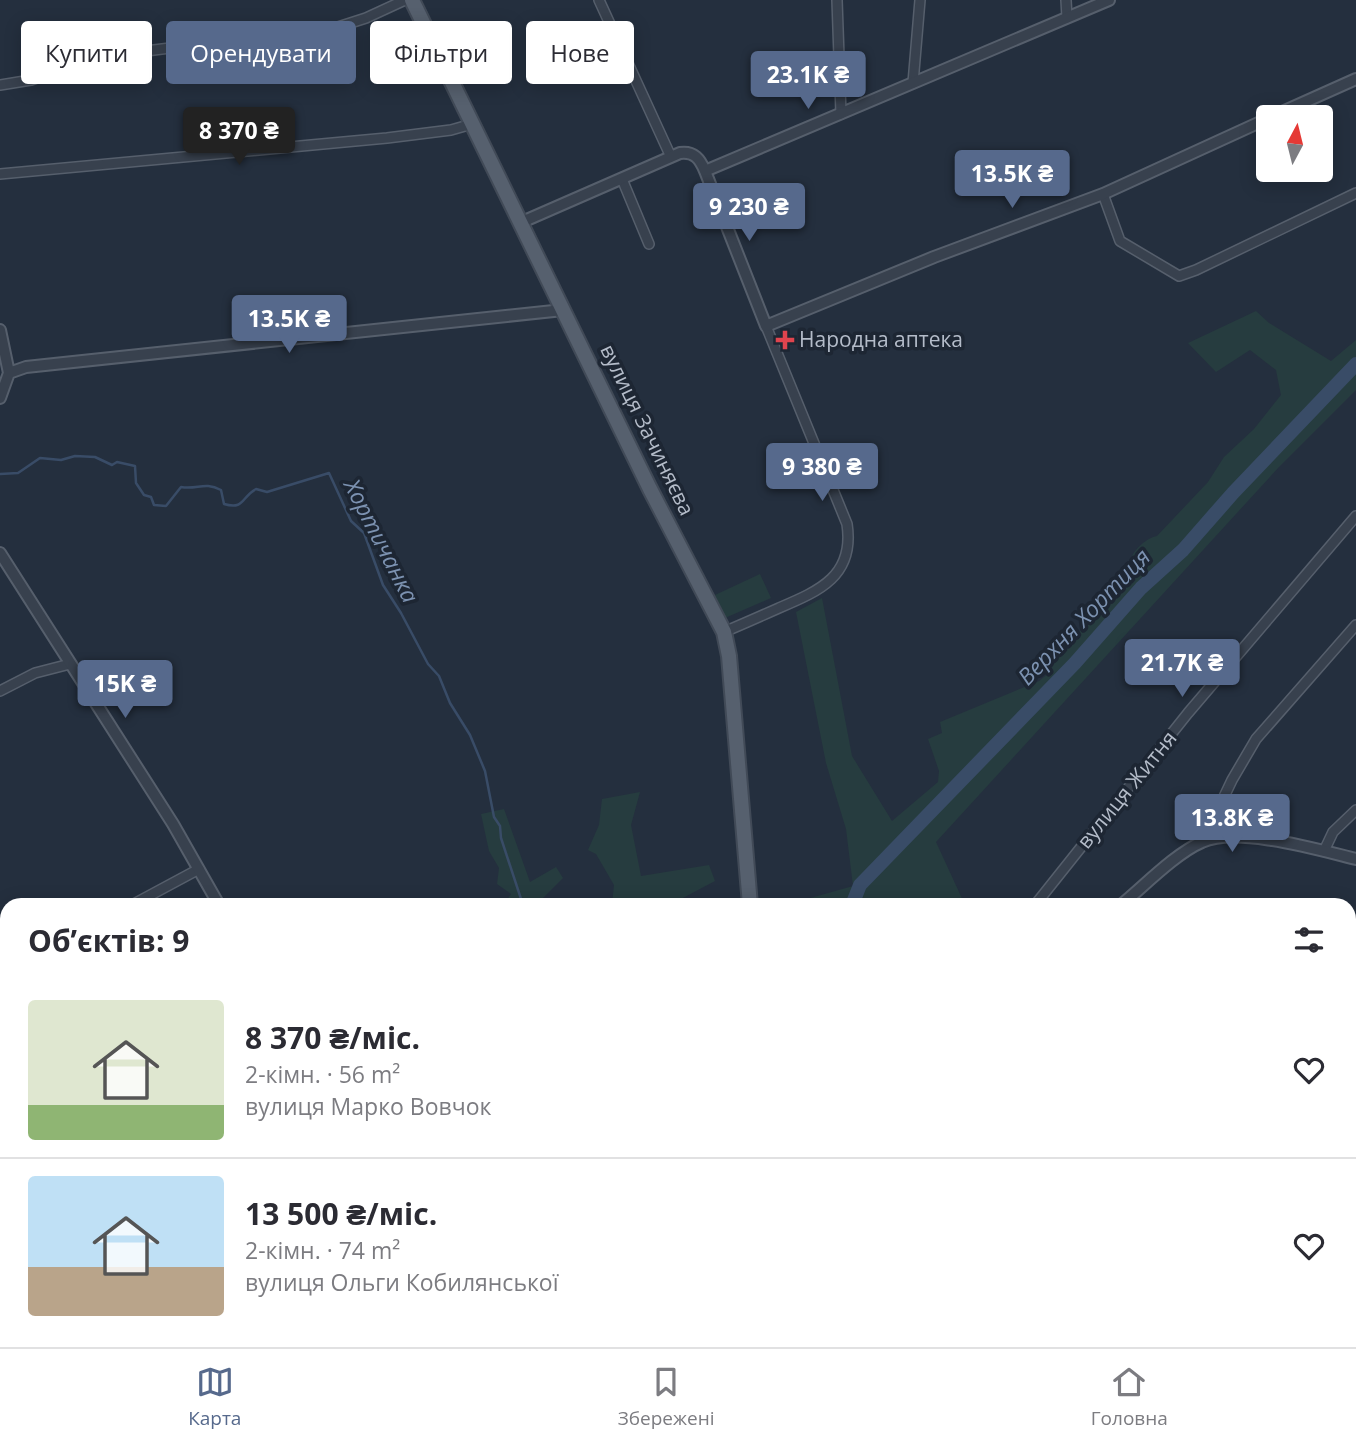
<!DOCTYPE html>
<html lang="uk">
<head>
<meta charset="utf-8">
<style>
  body { margin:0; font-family:"Open Sans",sans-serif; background:#f2f2f3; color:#2b2b33; height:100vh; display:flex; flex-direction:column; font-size:26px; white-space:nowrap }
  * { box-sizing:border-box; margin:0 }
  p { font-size:23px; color:#7c7c81 }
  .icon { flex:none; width:38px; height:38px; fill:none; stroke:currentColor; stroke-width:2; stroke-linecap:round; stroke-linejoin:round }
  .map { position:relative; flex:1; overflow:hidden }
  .panel { position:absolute; left:0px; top:898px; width:1356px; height:450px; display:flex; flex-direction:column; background:#fff; border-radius:21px 21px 0 0; box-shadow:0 4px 18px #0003 }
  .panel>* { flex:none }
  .hud { position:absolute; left:21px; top:21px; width:700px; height:63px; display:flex; gap:14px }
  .needle { width:46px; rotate:7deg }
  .fabs { position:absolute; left:1256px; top:105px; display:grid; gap:14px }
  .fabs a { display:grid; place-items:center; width:77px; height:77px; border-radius:7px; background:#fff; box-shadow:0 4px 18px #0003; font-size:35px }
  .price { position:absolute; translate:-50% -60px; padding:0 16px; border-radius:7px; background:#56698c; color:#fff; font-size:23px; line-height:46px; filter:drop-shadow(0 2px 4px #0008) }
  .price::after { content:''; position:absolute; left:50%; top:42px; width:21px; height:16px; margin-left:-10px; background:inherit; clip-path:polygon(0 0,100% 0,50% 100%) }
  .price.active { background:#222; color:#fff }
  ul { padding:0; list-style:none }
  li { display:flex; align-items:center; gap:21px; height:175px; padding:0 28px }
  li+li { border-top:2px solid #e1e1e2 }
  li span { display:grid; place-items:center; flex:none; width:196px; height:140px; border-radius:7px; color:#555 }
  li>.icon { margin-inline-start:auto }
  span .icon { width:84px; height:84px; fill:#fffc; stroke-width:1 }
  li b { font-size:30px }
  h2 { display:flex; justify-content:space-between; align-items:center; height:84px; padding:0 28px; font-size:30px }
  .pill { padding:0 24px; border-radius:7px; background:#fff; box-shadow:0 4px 18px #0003; font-size:24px; line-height:63px }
  .pill.active { background:#56698c; color:#fff }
  .tab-bar { display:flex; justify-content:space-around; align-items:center; height:98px; border-top:2px solid #e1e1e2; background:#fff; font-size:19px; color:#7c7c81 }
  .tab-bar a { display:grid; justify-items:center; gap:4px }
  .tab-bar .active { color:#56698c }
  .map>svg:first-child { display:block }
  .green { fill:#263c3f }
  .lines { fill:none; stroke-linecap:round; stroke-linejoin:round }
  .stream { stroke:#394c67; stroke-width:2.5 }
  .river { stroke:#394c67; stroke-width:14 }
  .minor-casing { stroke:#565f6c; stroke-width:12 }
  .tertiary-casing { stroke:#565f6c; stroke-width:14 }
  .primary-casing { stroke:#414a57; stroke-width:18 }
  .minor { stroke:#38414e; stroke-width:9 }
  .tertiary { stroke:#38414e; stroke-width:10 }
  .primary { stroke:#56606e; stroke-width:14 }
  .health-dot { fill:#e0444e; stroke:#1d2633; stroke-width:2.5 }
  .labels { text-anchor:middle; stroke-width:7; stroke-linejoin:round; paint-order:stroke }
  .poi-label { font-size:21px; fill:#b4bcc9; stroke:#1d2633; text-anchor:start }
  .street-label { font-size:21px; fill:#b4bcc9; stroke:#1d2633 }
  .water-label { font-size:23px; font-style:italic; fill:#7c92b1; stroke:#1d2633 }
</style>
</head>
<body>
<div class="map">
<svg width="1356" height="1347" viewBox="0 0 1356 1347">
  <rect width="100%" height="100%" fill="#242f3e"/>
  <path class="green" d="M1256 311 1269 323 1331 361 1356 340V390L1279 467 936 842 965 905H808L807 899 853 886 846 829 826 763 796 612 822 598 852 756 892 821 938 782 939 771 928 739 942 733 940 722 1039 681 1049 673 1043 665 1092 619 1095 603 1130 562C1132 551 1146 538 1157 536L1208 482 1224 457 1254 429 1281 395 1276 370 1250 350 1216 372 1188 343Z
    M760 574 771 598 725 618 715 595Z
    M640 792 631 825 641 876 709 865 715 881 681 899 682 905H612L614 885 596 854 588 850 599 825 602 799Z
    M504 809 530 882 556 867 563 878 536 905H511L506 901 511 894 497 884 499 868 489 851 481 814Z
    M1356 1090V1253L1349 1256V1091Z
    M1356 1261V1347H1224L1222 1341 1349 1340V1264Z
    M1055 1340H1147V1341L1113 1347H1042Z"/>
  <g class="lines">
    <path class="stream" d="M0 474 18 473 40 458 61 460 75 456 95 457 112 465 117 462 135 466 136 483 144 495 151 497 154 505 166 506 181 487C198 490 204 481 221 490L224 504C245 510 241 497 256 489L267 492 329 473 351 521 364 533 383 585 401 613 428 664 439 676 450 703 470 735 485 771 494 817 500 826 501 838 523 905"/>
    <path class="river" d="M852 905 860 885 1075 663 1141 588 1183 550 1233 493 1356 364
      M997 1340 1000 1347"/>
    <defs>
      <path id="minor" d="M599 0 671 157
        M837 0 841 114
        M1066 0 1067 18
        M913 83 920 0
        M0 85 31 80 77 64 130 53 338 27 366 18 405 0
        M0 174 387 138 451 130 472 124
        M622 179 649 244
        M1103 194 1120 241 1179 276 1196 270 1356 193
        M724 632C743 624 761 616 779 608 819 591 855 576 847 524L766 326
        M0 691 35 673 70 664
        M1203 841 1232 780 1256 739 1356 625
        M1324 851 1333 832 1356 810
        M132 905 199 869
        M1035 905 1188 713 1356 516
        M0 971 7 983
        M0 1199 7 1213
        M0 1237 7 1233
        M204 1340 208 1347
        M1012 1340 1017 1347
        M1217 1340 1219 1347
        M133 1347 149 1340
        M270 1347 274 1340
        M791 1347 794 1340"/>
      <path id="tertiary" d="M1271 117 1356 79
        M705 171 766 326 934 257 1103 194 1269 118
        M522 222 680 153C694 151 700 159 705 171L1109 0
        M0 330 9 373 0 398
        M9 373 26 367 563 310
        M0 553 173 824 219 905
        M1121 905C1144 886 1176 853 1202 842 1237 826 1319 850 1356 859
        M462 1340 466 1347"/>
      <path id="primary" d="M412 0 650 489 724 632 729 656 750 905
        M645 1340V1347"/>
    </defs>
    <use href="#minor" class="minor-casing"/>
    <use href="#tertiary" class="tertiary-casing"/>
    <use href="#primary" class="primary-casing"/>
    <use href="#minor" class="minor"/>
    <use href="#tertiary" class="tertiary"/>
    <use href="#primary" class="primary"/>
  </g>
  <path class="health-dot" d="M781.5 329.5h7v7h7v7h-7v7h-7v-7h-7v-7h7z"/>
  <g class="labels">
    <g class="poi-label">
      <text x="799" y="347">Народна аптека</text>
    </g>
    <g class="street-label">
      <text transform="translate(647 430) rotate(64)" y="7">вулиця Зачиняєва</text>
      <text transform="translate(1127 790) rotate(-51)" y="7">вулиця Житня</text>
    </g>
    <g class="water-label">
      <text transform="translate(381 541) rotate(63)" y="8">Хортичанка</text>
      <text transform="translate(1084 617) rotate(-46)" y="8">Верхня Хортиця</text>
    </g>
  </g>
</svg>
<div class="fabs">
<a><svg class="needle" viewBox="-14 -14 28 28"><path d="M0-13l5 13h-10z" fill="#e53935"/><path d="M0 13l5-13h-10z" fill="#7c7c81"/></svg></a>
</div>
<b class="price" style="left:808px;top:111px">23.1K ₴</b>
<b class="price active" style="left:239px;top:167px">8 370 ₴</b>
<b class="price" style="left:1012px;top:210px">13.5K ₴</b>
<b class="price" style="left:749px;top:243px">9 230 ₴</b>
<b class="price" style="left:289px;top:355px">13.5K ₴</b>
<b class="price" style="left:822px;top:503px">9 380 ₴</b>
<b class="price" style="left:1182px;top:699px">21.7K ₴</b>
<b class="price" style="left:125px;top:720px">15K ₴</b>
<b class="price" style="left:1232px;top:854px">13.8K ₴</b>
<div class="hud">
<a class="pill">Купити</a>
<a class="pill active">Орендувати</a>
<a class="pill">Фільтри</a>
<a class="pill">Нове</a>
</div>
<section class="panel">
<h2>Об’єктів: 9<svg class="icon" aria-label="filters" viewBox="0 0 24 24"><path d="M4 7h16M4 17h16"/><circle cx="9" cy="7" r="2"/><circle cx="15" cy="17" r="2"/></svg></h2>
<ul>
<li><span style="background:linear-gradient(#dfe7d0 75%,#8fb573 0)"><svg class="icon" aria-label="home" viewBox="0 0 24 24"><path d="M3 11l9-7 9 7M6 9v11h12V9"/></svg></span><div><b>8 370 ₴/міс.</b><p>2-кімн. · 56 m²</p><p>вулиця Марко Вовчок</p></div><svg class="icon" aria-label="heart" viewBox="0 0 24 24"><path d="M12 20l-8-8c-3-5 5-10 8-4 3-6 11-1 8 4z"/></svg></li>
<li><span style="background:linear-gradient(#bfe0f5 65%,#b9a48a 0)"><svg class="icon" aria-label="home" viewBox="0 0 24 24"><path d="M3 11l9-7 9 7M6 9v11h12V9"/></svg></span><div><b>13 500 ₴/міс.</b><p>2-кімн. · 74 m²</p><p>вулиця Ольги Кобилянської</p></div><svg class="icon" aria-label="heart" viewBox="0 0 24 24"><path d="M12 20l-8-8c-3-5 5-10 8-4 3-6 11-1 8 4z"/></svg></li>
</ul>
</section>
</div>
<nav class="tab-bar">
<a class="active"><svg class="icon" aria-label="map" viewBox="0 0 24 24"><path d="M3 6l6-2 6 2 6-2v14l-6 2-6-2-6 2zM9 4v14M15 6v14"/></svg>Карта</a>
<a><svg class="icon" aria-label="saved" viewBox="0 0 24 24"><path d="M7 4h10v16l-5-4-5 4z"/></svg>Збережені</a>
<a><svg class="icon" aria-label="home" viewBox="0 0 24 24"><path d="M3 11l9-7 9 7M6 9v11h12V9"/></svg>Головна</a>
</nav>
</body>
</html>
